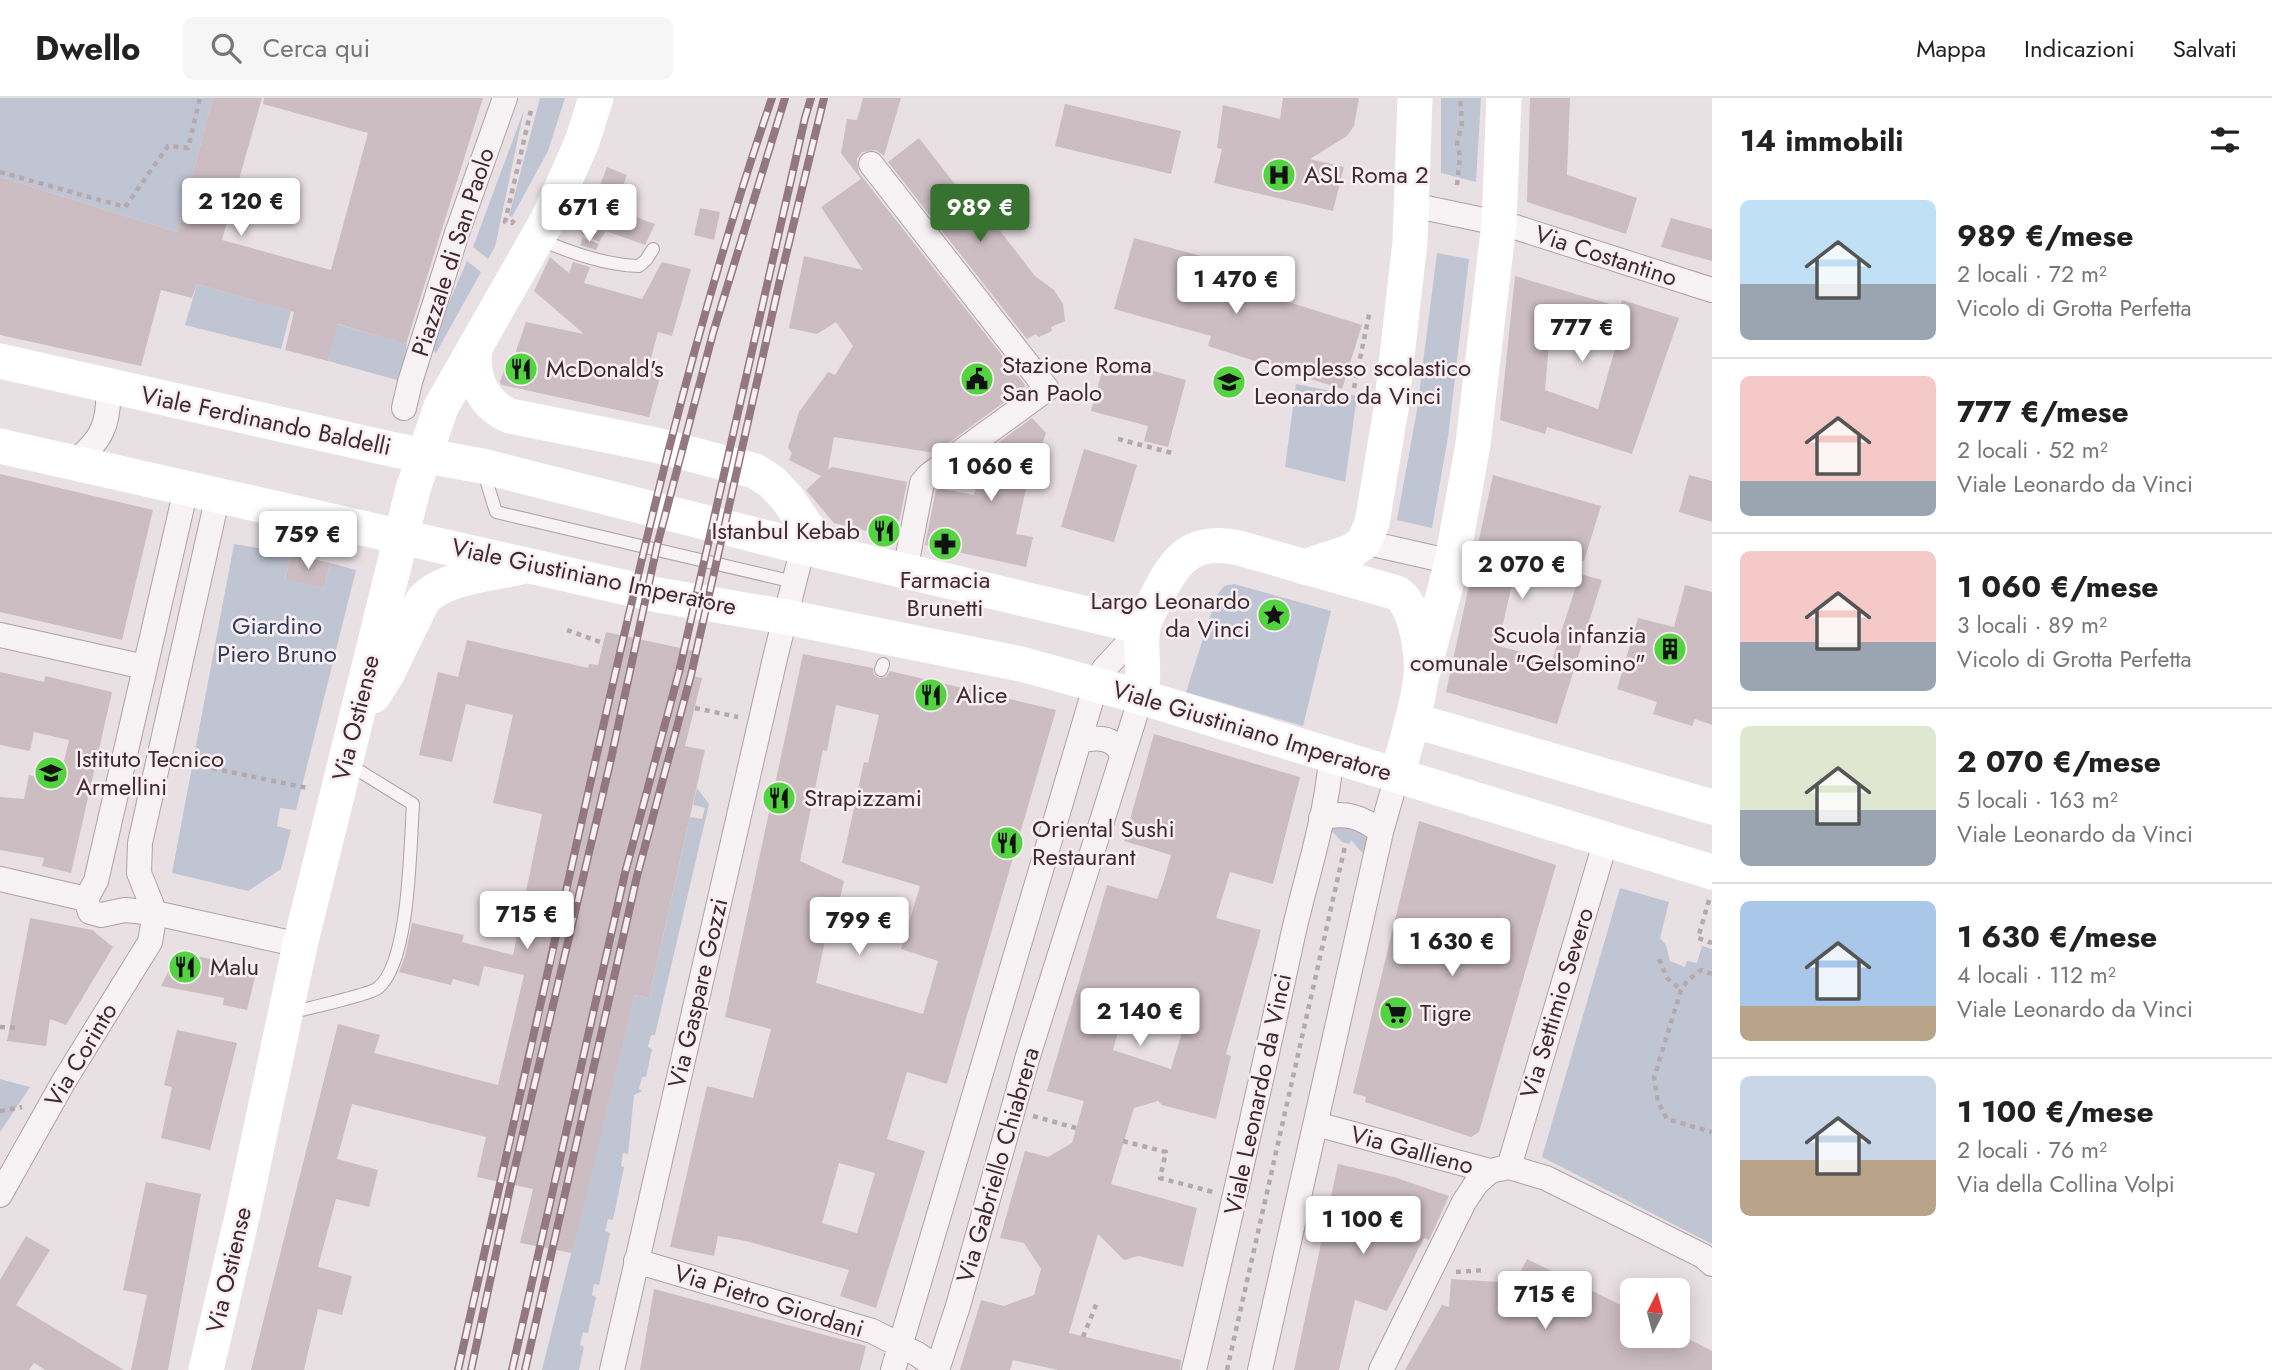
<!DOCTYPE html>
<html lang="it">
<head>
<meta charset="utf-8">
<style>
  body { margin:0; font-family:Jost,sans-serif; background:#f6f6f6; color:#222; height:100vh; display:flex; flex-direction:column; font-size:26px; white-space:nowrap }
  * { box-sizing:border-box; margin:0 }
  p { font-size:23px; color:#767676 }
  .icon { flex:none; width:38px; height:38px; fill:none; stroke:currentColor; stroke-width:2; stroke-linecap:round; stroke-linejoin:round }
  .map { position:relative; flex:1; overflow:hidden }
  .panel { display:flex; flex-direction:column; background:#fff; width:560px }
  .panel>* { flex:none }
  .needle { width:46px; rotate:6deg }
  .buttons { position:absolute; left:1620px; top:1180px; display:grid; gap:14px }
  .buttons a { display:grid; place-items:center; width:70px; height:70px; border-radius:10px; background:#fff; box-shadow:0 4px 18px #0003; font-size:35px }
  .price { position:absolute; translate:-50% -60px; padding:0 16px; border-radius:7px; background:#fff; color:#222; font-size:23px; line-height:46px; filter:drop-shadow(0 2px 4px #0008) }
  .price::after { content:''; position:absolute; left:50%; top:42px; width:21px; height:16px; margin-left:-10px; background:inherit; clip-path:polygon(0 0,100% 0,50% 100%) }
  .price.active { background:#387230; color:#fff }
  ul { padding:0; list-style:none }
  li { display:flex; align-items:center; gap:21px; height:175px; padding:0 28px }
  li+li { border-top:2px solid #e0e0e0 }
  li span { display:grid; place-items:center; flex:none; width:196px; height:140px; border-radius:10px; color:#555 }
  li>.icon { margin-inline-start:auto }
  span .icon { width:84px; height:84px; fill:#fffc; stroke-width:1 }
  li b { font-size:30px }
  h2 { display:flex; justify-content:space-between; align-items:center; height:84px; padding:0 28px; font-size:30px }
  header { display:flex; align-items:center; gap:42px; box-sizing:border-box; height:98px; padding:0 35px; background:#fff; border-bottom:2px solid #e0e0e0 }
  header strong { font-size:33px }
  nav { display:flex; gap:38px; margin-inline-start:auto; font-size:24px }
  .search { width:490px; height:63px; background:#f6f6f6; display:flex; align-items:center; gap:18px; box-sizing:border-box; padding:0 24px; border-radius:10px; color:#767676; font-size:26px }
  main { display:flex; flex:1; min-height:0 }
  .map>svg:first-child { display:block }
  .green { fill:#c0c5d3 }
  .building { fill:#ccbdc2; fill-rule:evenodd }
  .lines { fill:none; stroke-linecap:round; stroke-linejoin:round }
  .lane-casing { stroke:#b0a1a6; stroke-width:14 }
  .street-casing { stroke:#b0a1a6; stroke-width:26 }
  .path { stroke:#b5a9ae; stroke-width:4.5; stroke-dasharray:5 5; stroke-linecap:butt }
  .lane { stroke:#f7f2f4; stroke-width:12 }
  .street { stroke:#f7f2f4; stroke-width:24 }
  .secondary { stroke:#fff; stroke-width:35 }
  .rail-casing { stroke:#937882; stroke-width:8 }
  .rail { stroke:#f7eff2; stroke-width:5; stroke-dasharray:16; stroke-linecap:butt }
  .labels { text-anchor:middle; stroke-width:5; stroke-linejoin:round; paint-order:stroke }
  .poi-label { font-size:24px; fill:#412831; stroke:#f7eff2; text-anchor:start }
  .street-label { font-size:24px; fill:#412831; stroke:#f7eff2 }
  .park-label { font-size:24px; fill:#343c5d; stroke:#f7eff2 }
</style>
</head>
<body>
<header>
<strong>Dwello</strong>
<div class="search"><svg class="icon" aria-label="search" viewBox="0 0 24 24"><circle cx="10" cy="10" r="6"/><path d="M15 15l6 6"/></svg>Cerca qui</div>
<nav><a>Mappa</a><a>Indicazioni</a><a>Salvati</a></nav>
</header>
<main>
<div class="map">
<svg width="1712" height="1272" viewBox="0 0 1712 1272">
  <rect width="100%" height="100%" fill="#e9e0e3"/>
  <path class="green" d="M0 0H213L177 134 0 79Z
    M540 0H565L548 53 512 119 509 118Z
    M1441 0H1481L1476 84 1441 75Z
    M524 12 495 149 488 161 473 149Z
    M1437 155 1469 161 1448 339 1432 430 1397 422 1417 312Z
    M467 163 481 174 436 255 429 250Z
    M197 186 291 213 281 251 185 227Z
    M304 217 407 246 401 283 328 263 331 249Z
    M1296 286 1357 298 1345 384 1285 369Z
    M234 446 291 456 285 480 324 490 330 465 356 472 296 712 280 710 277 728 291 732 281 771 248 793 172 775Z
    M1234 486 1331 513 1303 628 1186 594 1217 497 1224 488Z
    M697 690 709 706 655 937H651L648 949 652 951 646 979H642L639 991 642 993 634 997 628 1056 623 1055 621 1068 624 1069 613 1122 608 1121 605 1133 610 1135 599 1187 594 1186 592 1197 596 1199 588 1235 583 1234 580 1247 584 1249 579 1272H542L635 897 649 900 690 719 702 721 705 710 693 707Z
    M1334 724 1370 736 1365 758 1351 742 1349 746 1342 744 1327 728Z
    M1620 790 1669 804 1660 840 1666 847 1670 863 1685 869 1687 863 1697 865 1702 848 1712 851V1146L1542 1059Z
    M0 981 30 989 0 1034Z"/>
  <path class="building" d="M213 0H262L222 142 331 172 368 35 263 6 264 0H483L406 246 337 226 328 263 285 252 294 214 197 186 192 200 161 192 141 268 0 237V79L177 134Z
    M863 0H901L884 58 876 52 862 54 857 61 859 75 1026 288 935 355 834 339 828 372 832 369 907 384 896 440 834 425 806 392 821 378 789 362 792 355 788 350 799 314 828 274 835 277 853 248 836 224 817 236 789 230 804 158 863 172 821 109 861 81 841 55 847 21 857 22Z
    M1283 0H1359L1354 28 1347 38 1310 61 1344 69 1333 113 1214 85 1222 51 1217 50 1223 7 1280 21Z
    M1530 0H1570L1567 77 1637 100 1626 136 1527 104Z
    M1065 6 1181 33 1171 76 1055 48Z
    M919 40 975 112 980 107 1035 178 1054 192 1063 206 1065 223 1051 229 1052 233 1039 239 1036 236 1027 241 888 64Z
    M607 69 627 77 621 93 625 94 618 113 655 126 645 147 606 133 599 144 582 135Z
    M700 110 720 114 714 142 694 137Z
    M1671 120 1712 131V163L1661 149Z
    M583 140 599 146 596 152 580 147Z
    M1134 140 1201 158 1196 175 1362 227 1342 291 1208 248 1211 238 1114 211Z
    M550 159 569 175 573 164 590 169 584 185 642 201 662 164 691 171 672 238 658 234 649 268 662 272 649 319 502 287 500 284 507 263 512 265 526 224 584 236 534 193Z
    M1515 178 1620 209 1622 202 1679 220 1632 356 1547 329 1545 336 1500 322ZM1550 234 1615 251 1598 311 1545 292Z
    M1117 263 1186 282 1168 349 1144 343 1148 328 1091 313 1103 270 1114 273Z
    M1032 320 1046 335 1025 395 1016 436 1033 439 1026 469 925 447 936 392 938 390 974 397 983 362 976 361Z
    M1084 351 1137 367 1114 444 1061 429Z
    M0 376 153 412 122 542 0 514Z
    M1493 377 1601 408 1584 463 1520 451 1498 548 1552 562 1580 476 1602 482 1557 626 1446 594Z
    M1689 377 1712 383V424L1679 414Z
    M291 456 330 465 324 490 285 481Z
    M1685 487 1712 494V627L1695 621 1692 628 1653 616 1657 604 1617 591 1638 520 1674 529Z
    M606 534 699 554 693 578 702 580 685 648 705 652 649 900 635 897 572 1155 520 1145 533 1091 477 1079 486 1039 352 1006 337 1061 378 1072 369 1109 336 1101 318 1169 352 1178 342 1217 318 1211 304 1272H251L338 926 380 937 374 955 498 987 524 877 484 868 479 888 453 881 451 887 399 874 405 858 412 825 464 837 462 844 513 857 542 716 493 705 513 617 466 606 452 664 419 657 438 574 458 579 467 542 588 570 589 566 598 567Z
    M803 556 873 570 874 577 879 580 886 579 890 573 1056 612 947 986 907 974 887 1041 925 1053 876 1210 840 1198 849 1172 746 1143 718 1138 714 1158 670 1149 707 988 753 1000 771 931 725 919ZM836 607 879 617 868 665 864 664 842 765 920 788 901 851 938 863 923 916 816 885 827 834 832 836 844 783 800 763 823 652 827 653ZM839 1065 875 1075 857 1135 822 1125Z
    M0 574 44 584 45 578 112 594 71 775 42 768 44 760 0 752V699L24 701 29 677 59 684 69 642 34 634 30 653 0 647Z
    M1154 636 1300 679 1273 786 1230 774 1216 820 1261 832 1226 956 1231 958 1216 1021 1162 1007 1158 1003 1134 1010 1111 1086 1197 1110 1183 1169 1139 1158 1124 1162 1098 1136 1069 1235 1181 1262 1180 1272H1058L1013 1262 1010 1272H960L981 1202 1004 1208 1034 1197 1041 1171 1024 1145 1000 1140 1025 1053 1048 1059 1072 1045 1084 1003 1047 993 1107 787 1157 801 1164 782 1171 757 1124 743ZM1127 900 1187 917 1171 971 1113 952Z
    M1419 723 1556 767 1479 1034 1471 1039 1365 1004 1366 999 1353 995Z
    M30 820 92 832 113 849 66 927 50 921 46 948 7 943Z
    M178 854 257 871 247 912 223 907 224 900 161 888Z
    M177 932 237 945 210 1052 161 1040 172 989 164 987Z
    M1338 1066 1394 1079 1449 1098 1429 1142 1424 1140 1387 1213 1355 1202 1339 1272H1294Z
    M146 1084 201 1096 168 1272H131L147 1197 123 1192Z
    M26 1138 50 1152 16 1207 124 1272H45L34 1265 29 1272H0V1182Z
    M1527 1161 1633 1213V1237H1681L1712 1253V1272H1405L1442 1207 1449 1209 1451 1181 1515 1185Z
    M654 1191 866 1248 860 1272H640Z"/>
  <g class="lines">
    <defs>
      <path id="lane" d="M538 141C570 154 604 167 639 168L646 162 653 151
        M483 372 496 414 794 484
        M881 572 883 566
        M289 915C305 911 369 897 378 890 410 864 410 748 413 706L348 666"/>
      <path id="street" d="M871 66 1047 291 929 377 922 385 905 473
        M1412 107 1512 128 1712 192
        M404 310 410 284 457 135 505 0
        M73 365C102 343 110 325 108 289
        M218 397 140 745 139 775 155 815 300 847
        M1364 444 1452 464
        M0 537 145 569
        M1079 643C1097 639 1113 638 1122 656
        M1321 720C1345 713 1362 719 1381 734
        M0 781 86 801
        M1316 1026 1490 1073 1509 1069 1546 1080 1703 1158 1712 1166
        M1509 1069 1606 742
        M0 1097 64 983 150 844 155 815 125 812 101 817 90 814 86 801 96 783 186 391
        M636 1163 872 1233 917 1256 938 1270
        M612 1272 776 556 803 449
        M893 1272 1096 586 1104 571 1143 529
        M937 1272 958 1208 1028 958 1141 599
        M1194 1272C1228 1130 1260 988 1291 846 1304 785 1327 720 1331 659
        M1260 1272 1381 734 1397 678
        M1381 1272 1464 1104 1476 1086 1490 1073"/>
    </defs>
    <use href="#lane" class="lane-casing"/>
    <use href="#street" class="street-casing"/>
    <path class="path" d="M0 74 125 109 168 48 188 50 200 0
      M1457 87 1460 58 1457 45 1462 26 1460 0
      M514 122 512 125 505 124 531 12
      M1354 290 1370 212
      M1118 341 1176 356
      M567 532 603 545
      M695 610 738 619
      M183 664 307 690
      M1709 802 1698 840 1712 845
      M1659 861 1667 880 1681 892
      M1712 876 1701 872 1688 882 1681 892 1654 980 1658 1004 1667 1021 1712 1034
      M0 929 19 930
      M0 1013 22 1009
      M1033 1018 1076 1030
      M1123 1043 1166 1054 1160 1080 1213 1094
      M1456 1174 1485 1172
      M1083 1239 1098 1202
      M1227 1272 1345 748"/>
    <use href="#lane" class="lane"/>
    <use href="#street" class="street"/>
    <path class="secondary" d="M475 250C471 279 482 306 510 318L656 347 755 373 772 384 787 400 823 453
      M0 263 395 352 482 368 803 449 1143 529
      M0 348 658 497 786 519 1021 566 1141 599 1712 774
      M1304 469 1352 453 1364 444 1372 425 1391 311 1410 144 1415 0
      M1420 585 1452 464 1473 346 1499 125 1504 0
      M373 598 387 576 423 502C444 479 491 476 521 469
      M1141 599C1146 575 1139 549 1143 529 1145 519 1152 508 1157 499 1175 460 1193 440 1239 450L1397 495C1418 509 1424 563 1420 587 1415 618 1405 648 1397 678
      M1412 622 1712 709
      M206 1272 242 1119 300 847 413 391 441 309 547 123 582 44 596 0"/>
    <defs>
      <path id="rail" d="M458 1272C500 1085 543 899 584 713 638 473 692 232 772 0
        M471 1272 510 1090 611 661 657 448 713 235 785 0
        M512 1272 625 775 679 574 805 20 811 0
        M525 1272 637 778 691 577 779 186 824 0"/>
    </defs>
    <use href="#rail" class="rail-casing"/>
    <use href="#rail" class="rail"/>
  </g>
  <defs>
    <symbol id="hospital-disc" viewBox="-11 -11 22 22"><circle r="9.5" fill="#54d340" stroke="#f7eff2"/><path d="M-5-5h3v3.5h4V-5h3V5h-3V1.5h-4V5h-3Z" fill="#111"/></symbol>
    <symbol id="restaurant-disc" viewBox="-11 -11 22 22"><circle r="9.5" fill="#54d340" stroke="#f7eff2"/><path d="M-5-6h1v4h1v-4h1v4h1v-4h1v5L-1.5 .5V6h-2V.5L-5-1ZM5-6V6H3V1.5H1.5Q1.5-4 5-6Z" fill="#111"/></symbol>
    <symbol id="civic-disc" viewBox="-11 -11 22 22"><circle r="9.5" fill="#54d340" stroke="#f7eff2"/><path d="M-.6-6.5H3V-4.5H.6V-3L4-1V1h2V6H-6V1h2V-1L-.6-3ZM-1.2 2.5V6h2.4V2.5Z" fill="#111"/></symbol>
    <symbol id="school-disc" viewBox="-11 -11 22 22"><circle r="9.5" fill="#54d340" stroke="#f7eff2"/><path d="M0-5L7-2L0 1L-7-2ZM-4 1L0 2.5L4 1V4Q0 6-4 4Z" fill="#111"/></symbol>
    <symbol id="pharmacy-disc" viewBox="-11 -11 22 22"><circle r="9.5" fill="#54d340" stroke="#f7eff2"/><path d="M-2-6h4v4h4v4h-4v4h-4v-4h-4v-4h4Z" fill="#111"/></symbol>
    <symbol id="sight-disc" viewBox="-11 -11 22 22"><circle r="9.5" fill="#54d340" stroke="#f7eff2"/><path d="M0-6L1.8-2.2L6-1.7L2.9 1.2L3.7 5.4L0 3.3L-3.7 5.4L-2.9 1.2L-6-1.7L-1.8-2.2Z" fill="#111"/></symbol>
    <symbol id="building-disc" viewBox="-11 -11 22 22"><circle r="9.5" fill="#54d340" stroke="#f7eff2"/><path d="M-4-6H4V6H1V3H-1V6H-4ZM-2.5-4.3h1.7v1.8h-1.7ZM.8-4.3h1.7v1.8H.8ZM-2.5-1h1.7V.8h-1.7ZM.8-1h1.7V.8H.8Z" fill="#111"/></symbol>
    <symbol id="supermarket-disc" viewBox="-11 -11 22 22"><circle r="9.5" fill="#54d340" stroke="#f7eff2"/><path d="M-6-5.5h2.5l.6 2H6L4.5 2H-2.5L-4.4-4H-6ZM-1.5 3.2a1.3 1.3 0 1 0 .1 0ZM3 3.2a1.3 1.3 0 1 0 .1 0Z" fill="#111"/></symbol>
  </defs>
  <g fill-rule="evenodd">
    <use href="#hospital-disc" x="1260" y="58" width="38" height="38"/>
    <use href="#restaurant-disc" x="502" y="252" width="38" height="38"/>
    <use href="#civic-disc" x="958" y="262" width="38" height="38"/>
    <use href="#school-disc" x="1210" y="265" width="38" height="38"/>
    <use href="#restaurant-disc" x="865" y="414" width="38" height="38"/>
    <use href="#pharmacy-disc" x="926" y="427" width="38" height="38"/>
    <use href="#sight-disc" x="1255" y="498" width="38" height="38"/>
    <use href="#building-disc" x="1651" y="532" width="38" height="38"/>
    <use href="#restaurant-disc" x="912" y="578" width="38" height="38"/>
    <use href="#school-disc" x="32" y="656" width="38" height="38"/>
    <use href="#restaurant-disc" x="760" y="681" width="38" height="38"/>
    <use href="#restaurant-disc" x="988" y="726" width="38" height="38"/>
    <use href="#restaurant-disc" x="166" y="850" width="38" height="38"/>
    <use href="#supermarket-disc" x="1377" y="896" width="38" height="38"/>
  </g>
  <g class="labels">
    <g class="poi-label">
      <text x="1304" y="85">ASL Roma 2</text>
      <text x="1002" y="275">Stazione Roma<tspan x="1002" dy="28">San Paolo</tspan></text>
      <text x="1254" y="278">Complesso scolastico<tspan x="1254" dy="28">Leonardo da Vinci</tspan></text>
      <text x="546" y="279">McDonald's</text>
      <text x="860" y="441" text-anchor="end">Istanbul Kebab</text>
      <text x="945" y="490" text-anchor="middle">Farmacia<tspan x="945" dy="28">Brunetti</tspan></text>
      <text x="1250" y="511" text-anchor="end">Largo Leonardo<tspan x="1250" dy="28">da Vinci</tspan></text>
      <text x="1646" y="545" text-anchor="end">Scuola infanzia<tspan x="1646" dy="28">comunale "Gelsomino"</tspan></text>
      <text x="956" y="605">Alice</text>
      <text x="76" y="669">Istituto Tecnico<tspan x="76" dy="28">Armellini</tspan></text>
      <text x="804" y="708">Strapizzami</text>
      <text x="1032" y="739">Oriental Sushi<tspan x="1032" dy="28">Restaurant</tspan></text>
      <text x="210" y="877">Malu</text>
      <text x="1420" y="923">Tigre</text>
    </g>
    <g class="street-label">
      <text transform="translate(453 154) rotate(-72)" y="8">Piazzale di San Paolo</text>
      <text transform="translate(1606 158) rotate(18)" y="8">Via Costantino</text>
      <text transform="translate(266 323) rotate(12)" y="8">Viale Ferdinando Baldelli</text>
      <text transform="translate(594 479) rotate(12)" y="8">Viale Giustiniano Imperatore</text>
      <text transform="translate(356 620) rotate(-76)" y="8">Via Ostiense</text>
      <text transform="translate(1252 633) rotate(17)" y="8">Viale Giustiniano Imperatore</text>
      <text transform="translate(698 895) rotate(-77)" y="8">Via Gaspare Gozzi</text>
      <text transform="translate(1557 905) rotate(-73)" y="8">Via Settimio Severo</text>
      <text transform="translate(81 957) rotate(-59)" y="8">Via Corinto</text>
      <text transform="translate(1258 996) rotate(-78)" y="8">Viale Leonardo da Vinci</text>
      <text transform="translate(1412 1052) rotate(15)" y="8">Via Gallieno</text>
      <text transform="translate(998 1067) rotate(-74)" y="8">Via Gabriello Chiabrera</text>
      <text transform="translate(229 1172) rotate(-77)" y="8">Via Ostiense</text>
      <text transform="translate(769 1203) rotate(17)" y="8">Via Pietro Giordani</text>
    </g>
    <g class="park-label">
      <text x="277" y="536">Giardino<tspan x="277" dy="28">Piero Bruno</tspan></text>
    </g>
  </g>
</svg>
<div class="buttons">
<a><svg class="needle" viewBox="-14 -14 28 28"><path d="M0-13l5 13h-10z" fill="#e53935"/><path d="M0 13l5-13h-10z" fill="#767676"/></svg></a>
</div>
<b class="price" style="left:241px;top:140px">2 120 €</b>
<b class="price" style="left:589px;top:146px">671 €</b>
<b class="price active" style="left:980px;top:146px">989 €</b>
<b class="price" style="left:1236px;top:218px">1 470 €</b>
<b class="price" style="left:1582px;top:266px">777 €</b>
<b class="price" style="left:991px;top:405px">1 060 €</b>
<b class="price" style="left:308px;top:473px">759 €</b>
<b class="price" style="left:1522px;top:503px">2 070 €</b>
<b class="price" style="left:527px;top:853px">715 €</b>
<b class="price" style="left:859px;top:859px">799 €</b>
<b class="price" style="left:1452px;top:880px">1 630 €</b>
<b class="price" style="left:1140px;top:950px">2 140 €</b>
<b class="price" style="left:1363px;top:1158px">1 100 €</b>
<b class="price" style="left:1545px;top:1233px">715 €</b>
</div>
<section class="panel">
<h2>14 immobili<svg class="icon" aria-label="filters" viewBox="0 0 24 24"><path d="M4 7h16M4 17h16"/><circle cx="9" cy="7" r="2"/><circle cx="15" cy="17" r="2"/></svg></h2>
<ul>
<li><span style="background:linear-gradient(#bfe0f5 60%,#9aa5b1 0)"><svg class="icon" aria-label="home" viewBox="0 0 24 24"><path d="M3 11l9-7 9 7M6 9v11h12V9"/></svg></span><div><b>989 €/mese</b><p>2 locali · 72 m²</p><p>Vicolo di Grotta Perfetta</p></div></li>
<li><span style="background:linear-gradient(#f6c9c9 75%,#9aa5b1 0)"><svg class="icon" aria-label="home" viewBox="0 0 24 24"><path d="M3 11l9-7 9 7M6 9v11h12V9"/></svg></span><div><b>777 €/mese</b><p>2 locali · 52 m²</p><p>Viale Leonardo da Vinci</p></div></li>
<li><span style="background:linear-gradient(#f6c9c9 65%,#9aa5b1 0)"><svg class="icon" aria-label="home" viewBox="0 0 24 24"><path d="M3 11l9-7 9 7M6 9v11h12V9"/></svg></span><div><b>1 060 €/mese</b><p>3 locali · 89 m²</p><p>Vicolo di Grotta Perfetta</p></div></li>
<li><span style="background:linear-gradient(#dfe7d0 60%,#9aa5b1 0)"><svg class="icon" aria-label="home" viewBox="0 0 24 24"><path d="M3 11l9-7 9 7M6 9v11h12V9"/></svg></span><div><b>2 070 €/mese</b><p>5 locali · 163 m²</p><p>Viale Leonardo da Vinci</p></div></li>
<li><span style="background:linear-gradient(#a9c7e8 75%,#b9a48a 0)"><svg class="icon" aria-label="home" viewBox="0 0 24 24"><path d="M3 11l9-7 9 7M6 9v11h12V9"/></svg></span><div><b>1 630 €/mese</b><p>4 locali · 112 m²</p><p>Viale Leonardo da Vinci</p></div></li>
<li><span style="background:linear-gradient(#c9d6e8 60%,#b9a48a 0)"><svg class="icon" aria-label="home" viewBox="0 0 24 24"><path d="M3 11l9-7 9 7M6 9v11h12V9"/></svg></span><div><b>1 100 €/mese</b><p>2 locali · 76 m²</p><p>Via della Collina Volpi</p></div></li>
</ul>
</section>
</main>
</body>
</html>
